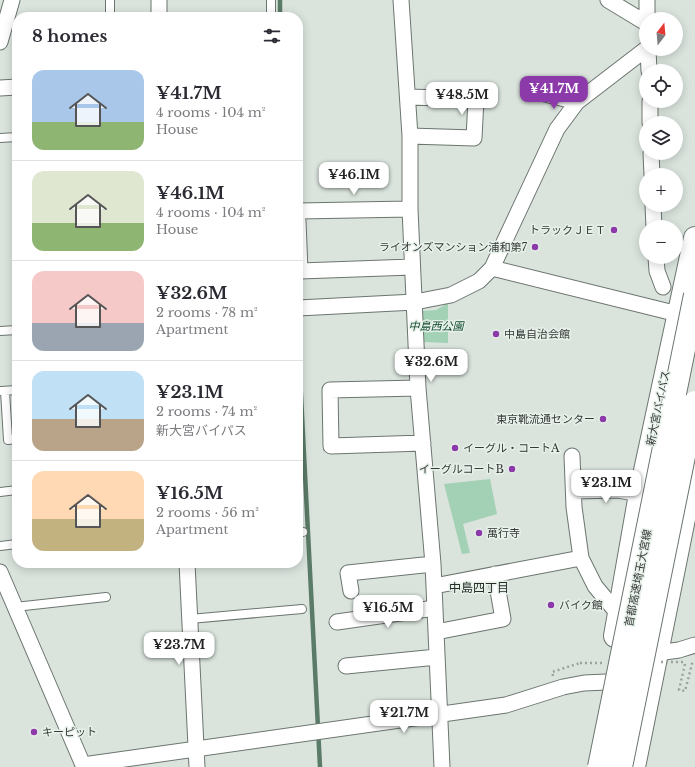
<!DOCTYPE html>
<html lang="en">
<head>
<meta charset="utf-8">
<style>
  body { margin:0; font-family:"Libre Baskerville","Noto Sans JP",serif; background:#f2f2f3; color:#2b2b33; height:100vh; display:flex; flex-direction:column; font-size:15px; white-space:nowrap }
  * { box-sizing:border-box; margin:0 }
  p { font-size:13px; color:#7c7c81 }
  .icon { flex:none; width:22px; height:22px; fill:none; stroke:currentColor; stroke-width:2; stroke-linecap:round; stroke-linejoin:round }
  .map { position:relative; flex:1; overflow:hidden }
  .side { position:absolute; left:12px; top:12px; width:291px; height:556px; display:flex; flex-direction:column; background:#fff; border-radius:16px; box-shadow:0 2px 10px #0003 }
  .side>* { flex:none }
  .needle { width:26px; rotate:16deg }
  .tools { position:absolute; left:639px; top:12px; display:grid; gap:8px }
  .tools a { display:grid; place-items:center; width:44px; height:44px; border-radius:50%; background:#fff; box-shadow:0 2px 10px #0003; font-size:20px }
  .price { position:absolute; translate:-50% -34px; padding:0 9px; border-radius:8px; background:#fff; color:#222; font-size:13px; line-height:26px; filter:drop-shadow(0 1px 2px #0008) }
  .price::after { content:''; position:absolute; left:50%; top:24px; width:12px; height:9px; margin-left:-6px; background:inherit; clip-path:polygon(0 0,100% 0,50% 100%) }
  .price.current { background:#8c3aa9; color:#fff }
  ul { padding:0; list-style:none }
  li { display:flex; align-items:center; gap:12px; height:100px; padding:0 20px }
  li+li { border-top:1px solid #e1e1e2 }
  li span { display:grid; place-items:center; flex:none; width:112px; height:80px; border-radius:12px; color:#555 }
  li>.icon { margin-inline-start:auto }
  span .icon { width:48px; height:48px; fill:#fffc; stroke-width:1 }
  li b { font-size:17px }
  h2 { display:flex; justify-content:space-between; align-items:center; height:48px; padding:0 20px; font-size:17px }
  .map>svg:first-child { display:block }
  .green { fill:#a3d1b5 }
  .lines { fill:none; stroke-linecap:round; stroke-linejoin:round }
  .stream { stroke:#5a7b67; stroke-width:4.5 }
  .lane-casing { stroke:#6c756f; stroke-width:10 }
  .street-casing { stroke:#6c756f; stroke-width:17 }
  .highway-casing { stroke:#6c756f; stroke-width:24 }
  .path { stroke:#9ba39e; stroke-width:2.5; stroke-dasharray:2 3; stroke-linecap:butt }
  .lane { stroke:#fff; stroke-width:8 }
  .street { stroke:#fff; stroke-width:15 }
  .highway { stroke:#fff; stroke-width:22 }
  .highway-bridge-casing { stroke:#6c756f; stroke-width:24; stroke-linecap:butt }
  .path-bridge { stroke:#9ba39e; stroke-width:2.5; stroke-dasharray:2 3; stroke-linecap:butt }
  .highway-bridge { stroke:#fff; stroke-width:22 }
  .poi-dot { fill:#8c3aa9; stroke:#e7f1ea; stroke-width:1.5 }
  .labels { text-anchor:middle; stroke-width:3; stroke-linejoin:round; paint-order:stroke }
  .poi-label { font-size:11px; fill:#353937; stroke:#e7f1ea; text-anchor:start }
  .park-label { font-size:11px; font-style:italic; fill:#114a2f; stroke:#e7f1ea }
  .street-label { font-size:11px; fill:#353937; stroke:#e7f1ea }
  .neighbourhood-label { font-size:12px; fill:#252c28; stroke:#e7f1ea }
</style>
</head>
<body>
<div class="map">
<svg width="695" height="767" viewBox="0 0 695 767">
  <rect width="100%" height="100%" fill="#dae4dd"/>
  <path class="green" d="M448 303V343L423 342 422 311 436 310Z
    M490 479 497 514 463 524 470 553 462 554 444 484Z"/>
  <g class="lines">
    <path class="stream" d="M280 0V17
      M298 337 320 767"/>
    <defs>
      <path id="lane" d="M110 0V17
        M271 0V17
        M0 138 17 137
        M0 331 17 330
        M1 391 17 390
        M5 391 8 440 17 439
        M0 492 17 490
        M298 532H303
        M0 546 17 544
        M15 607 106 597
        M190 619 302 609"/>
      <path id="street" d="M159 0V17
        M401 0 410 136V209L418 388 433 564 442 767
        M608 0 646 23
        M647 0V19
        M0 42 12 0
        M648 49 649 71
        M0 88 17 87
        M537 92 577 102
        M408 97 476 99 474 138 410 136
        M650 101V123
        M651 153 652 175
        M653 205 654 227
        M298 211 410 209
        M298 221 300 271 412 267
        M656 257 657 271 663 287
        M492 268 678 314
        M298 308 415 302 451 295 479 281 492 268 557 129 577 102 646 49
        M418 388 330 390 331 446 423 443
        M572 456 574 507 581 558 595 586 619 615
        M574 491 618 490 640 494
        M187 563 197 767
        M0 572 83 765 506 705 563 687 584 683 606 682
        M434 586 581 558
        M351 591 348 573 433 564
        M337 622 435 608
        M436 632 503 619 495 574
        M657 653 679 650 695 645
        M346 666 437 657"/>
      <path id="highway" d="M615 636 640 494 695 238
        M634 767 695 464"/>
    </defs>
    <use href="#lane" class="lane-casing"/>
    <use href="#street" class="street-casing"/>
    <use href="#highway" class="highway-casing"/>
    <path class="path" d="M685 664 679 690 685 691 693 660
      M553 676 552 672 580 663"/>
    <use href="#lane" class="lane"/>
    <use href="#street" class="street"/>
    <use href="#highway" class="highway"/>
    <defs>
      <path id="highway-bridge" d="M599 767 695 295
        M621 767 695 402"/>
    </defs>
    <use href="#highway-bridge" class="highway-bridge-casing"/>
    <path class="path-bridge" d="M661 662H685
      M580 663H602"/>
    <use href="#highway-bridge" class="highway-bridge"/>
  </g>
  <g class="poi-dot">
    <circle cx="614" cy="230" r="4"/>
    <circle cx="535" cy="247" r="4"/>
    <circle cx="496" cy="334" r="4"/>
    <circle cx="603" cy="419" r="4"/>
    <circle cx="455" cy="448" r="4"/>
    <circle cx="512" cy="469" r="4"/>
    <circle cx="479" cy="533" r="4"/>
    <circle cx="551" cy="605" r="4"/>
    <circle cx="34" cy="732" r="4"/>
  </g>
  <g class="labels">
    <g class="poi-label">
      <text x="606" y="234" text-anchor="end">トラックＪＥＴ</text>
      <text x="527" y="251" text-anchor="end">ライオンズマンション浦和第7</text>
      <text x="504" y="338">中島自治会館</text>
      <text x="595" y="423" text-anchor="end">東京靴流通センター</text>
      <text x="463" y="452">イーグル・コートA</text>
      <text x="504" y="473" text-anchor="end">イーグルコートB</text>
      <text x="487" y="537">萬行寺</text>
      <text x="559" y="609">バイク館</text>
      <text x="42" y="736">キーピット</text>
    </g>
    <g class="park-label">
      <text x="436" y="330">中島西公園</text>
    </g>
    <g class="street-label">
      <text transform="translate(658 408) rotate(-78)" y="4">新大宮バイパス</text>
      <text transform="translate(638 578) rotate(-79)" y="4">首都高速埼玉大宮線</text>
    </g>
    <g class="neighbourhood-label">
      <text x="479" y="592">中島四丁目</text>
    </g>
  </g>
</svg>
<div class="tools">
<a><svg class="needle" viewBox="-14 -14 28 28"><path d="M0-13l5 13h-10z" fill="#e53935"/><path d="M0 13l5-13h-10z" fill="#7c7c81"/></svg></a>
<a><svg class="icon" aria-label="locate" viewBox="0 0 24 24"><circle cx="12" cy="12" r="6"/><path d="M12 2v4M12 18v4M2 12h4M18 12h4"/></svg></a>
<a><svg class="icon" aria-label="layers" viewBox="0 0 24 24"><path d="M12 4l9 5-9 5-9-5zM3 14l9 5 9-5"/></svg></a>
<a>+</a>
<a>−</a>
</div>
<b class="price current" style="left:554px;top:110px">¥41.7M</b>
<b class="price" style="left:462px;top:116px">¥48.5M</b>
<b class="price" style="left:354px;top:196px">¥46.1M</b>
<b class="price" style="left:431px;top:383px">¥32.6M</b>
<b class="price" style="left:606px;top:504px">¥23.1M</b>
<b class="price" style="left:388px;top:629px">¥16.5M</b>
<b class="price" style="left:179px;top:666px">¥23.7M</b>
<b class="price" style="left:404px;top:734px">¥21.7M</b>
<section class="side">
<h2>8 homes<svg class="icon" aria-label="filters" viewBox="0 0 24 24"><path d="M4 7h16M4 17h16"/><circle cx="9" cy="7" r="2"/><circle cx="15" cy="17" r="2"/></svg></h2>
<ul>
<li><span style="background:linear-gradient(#a9c7e8 65%,#8fb573 0)"><svg class="icon" aria-label="home" viewBox="0 0 24 24"><path d="M3 11l9-7 9 7M6 9v11h12V9"/></svg></span><div><b>¥41.7M</b><p>4 rooms · 104 m²</p><p>House</p></div></li>
<li><span style="background:linear-gradient(#dfe7d0 65%,#8fb573 0)"><svg class="icon" aria-label="home" viewBox="0 0 24 24"><path d="M3 11l9-7 9 7M6 9v11h12V9"/></svg></span><div><b>¥46.1M</b><p>4 rooms · 104 m²</p><p>House</p></div></li>
<li><span style="background:linear-gradient(#f6c9c9 65%,#9aa5b1 0)"><svg class="icon" aria-label="home" viewBox="0 0 24 24"><path d="M3 11l9-7 9 7M6 9v11h12V9"/></svg></span><div><b>¥32.6M</b><p>2 rooms · 78 m²</p><p>Apartment</p></div></li>
<li><span style="background:linear-gradient(#bfe0f5 60%,#b9a48a 0)"><svg class="icon" aria-label="home" viewBox="0 0 24 24"><path d="M3 11l9-7 9 7M6 9v11h12V9"/></svg></span><div><b>¥23.1M</b><p>2 rooms · 74 m²</p><p>新大宮バイパス</p></div></li>
<li><span style="background:linear-gradient(#ffd9b3 60%,#c2b280 0)"><svg class="icon" aria-label="home" viewBox="0 0 24 24"><path d="M3 11l9-7 9 7M6 9v11h12V9"/></svg></span><div><b>¥16.5M</b><p>2 rooms · 56 m²</p><p>Apartment</p></div></li>
</ul>
</section>
</div>
</body>
</html>
